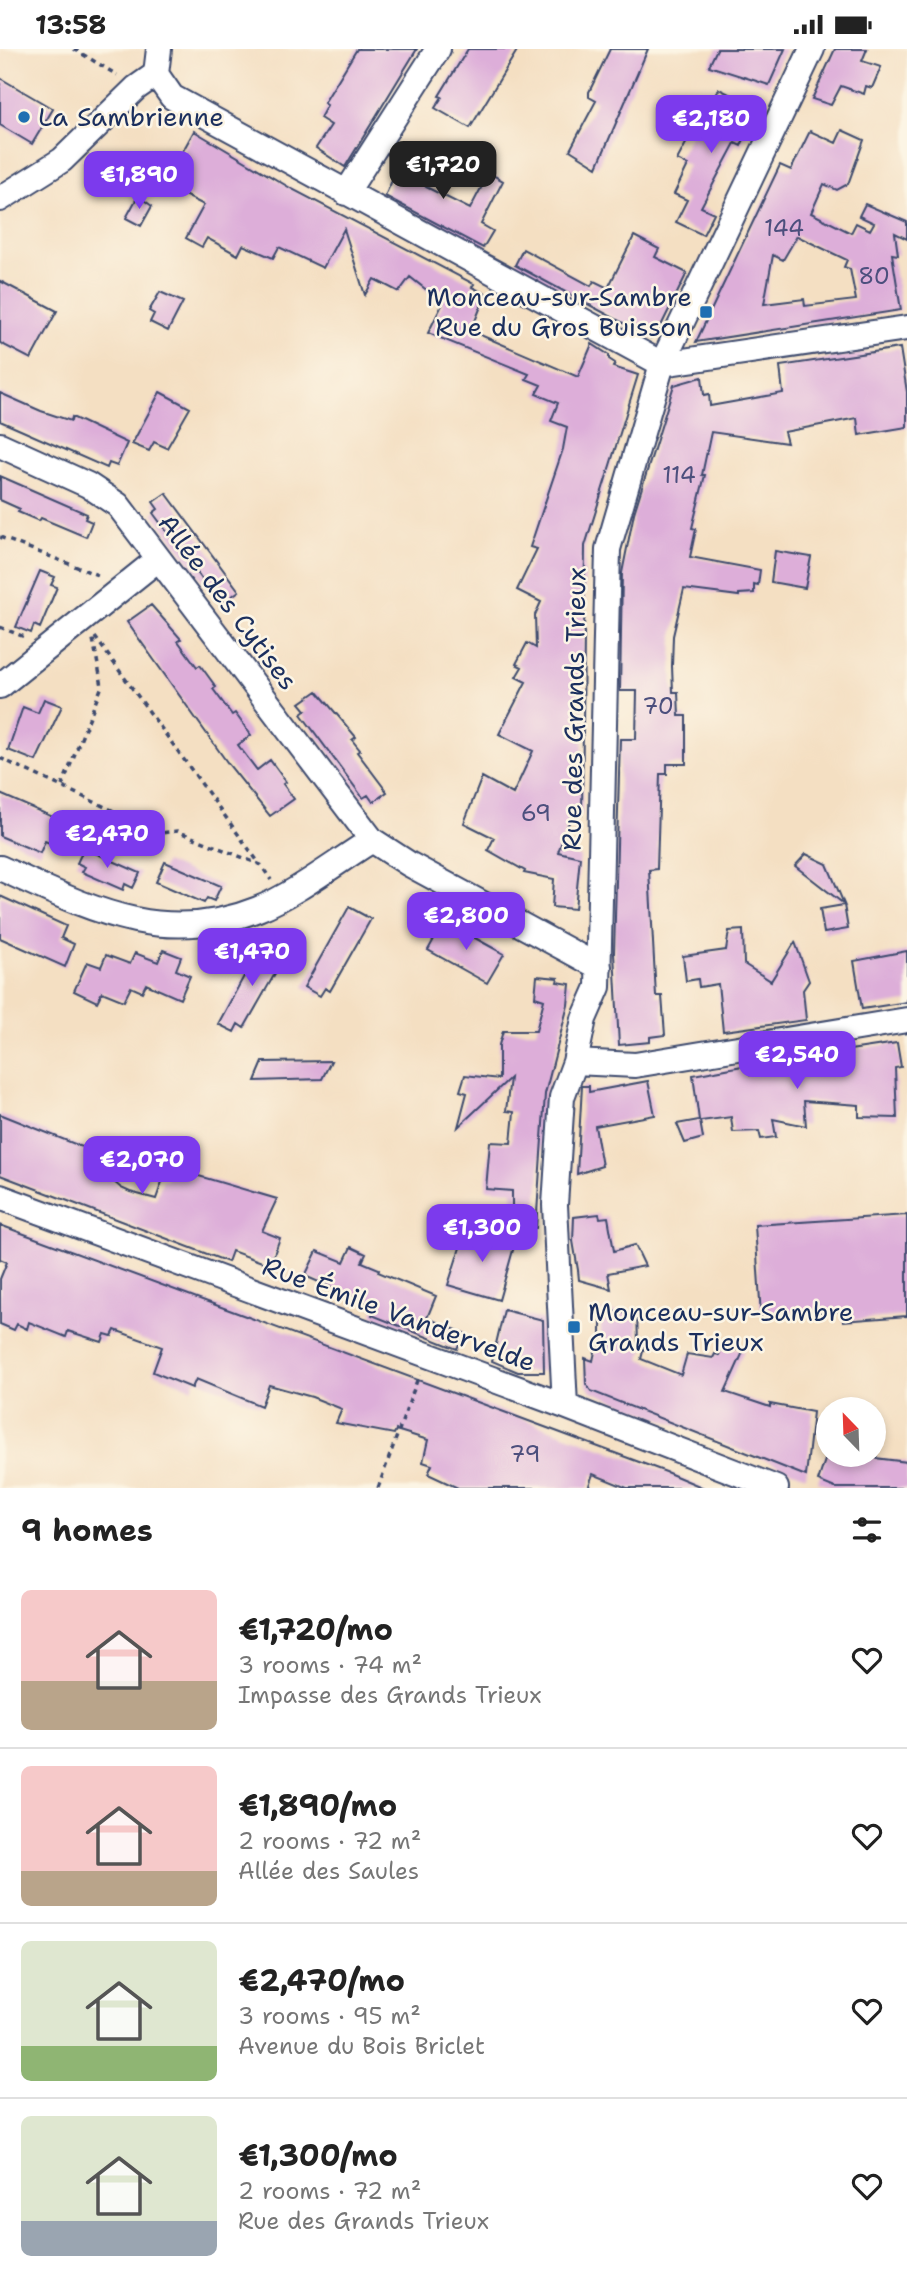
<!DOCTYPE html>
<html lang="en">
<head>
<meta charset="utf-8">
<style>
  body { margin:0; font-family:"Shantell Sans",sans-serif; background:#f2f2f2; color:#222; height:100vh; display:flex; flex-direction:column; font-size:26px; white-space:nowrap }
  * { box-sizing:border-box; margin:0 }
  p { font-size:23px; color:#767676 }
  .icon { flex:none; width:38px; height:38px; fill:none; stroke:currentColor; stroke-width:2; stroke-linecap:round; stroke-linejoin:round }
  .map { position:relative; height:1439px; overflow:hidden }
  .sheet { display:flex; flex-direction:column; background:#fff; flex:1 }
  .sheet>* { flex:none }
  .needle { width:46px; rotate:337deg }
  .controls { position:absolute; left:816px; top:1348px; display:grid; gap:14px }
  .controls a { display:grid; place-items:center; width:70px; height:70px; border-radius:50%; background:#fff; box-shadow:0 4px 10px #0003; font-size:35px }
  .price { position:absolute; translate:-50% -60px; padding:0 16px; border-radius:14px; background:#7c3aed; color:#fff; font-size:23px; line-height:46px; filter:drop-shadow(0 2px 4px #0008) }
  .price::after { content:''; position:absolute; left:50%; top:42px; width:21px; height:16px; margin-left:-10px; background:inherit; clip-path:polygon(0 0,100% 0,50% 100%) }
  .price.current { background:#222; color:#fff }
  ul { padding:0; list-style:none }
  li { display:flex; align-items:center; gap:21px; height:175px; padding:0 21px }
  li+li { border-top:2px solid #e0e0e0 }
  li span { display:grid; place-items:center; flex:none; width:196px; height:140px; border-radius:10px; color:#555 }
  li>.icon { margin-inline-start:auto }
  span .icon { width:84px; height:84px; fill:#fffc; stroke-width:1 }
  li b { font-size:30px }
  h2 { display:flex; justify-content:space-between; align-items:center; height:84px; padding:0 21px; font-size:30px }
  .status { display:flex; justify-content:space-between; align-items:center; height:49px; padding:0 35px; background:#fff; direction:ltr }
  .status svg { height:19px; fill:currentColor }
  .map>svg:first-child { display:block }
  .building { fill:#ddaed9; fill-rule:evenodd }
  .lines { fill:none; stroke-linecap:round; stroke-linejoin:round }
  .street-casing { stroke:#3c496d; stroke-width:28 }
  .path { stroke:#3c496d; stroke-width:3.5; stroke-dasharray:5 5; stroke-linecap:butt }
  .street { stroke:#fff; stroke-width:24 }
  .poi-dot { fill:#1f6fb2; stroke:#fcf5e5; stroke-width:2.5 }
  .labels { text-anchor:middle; stroke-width:5; stroke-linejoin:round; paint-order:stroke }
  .number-label { font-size:23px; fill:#4c4f7d }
  .poi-label { font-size:26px; fill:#1b2f5e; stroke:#fcf5e5; text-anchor:start }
  .street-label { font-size:26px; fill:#1b2f5e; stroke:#fcf5e5 }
</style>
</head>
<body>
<div class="status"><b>13:58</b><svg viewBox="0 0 49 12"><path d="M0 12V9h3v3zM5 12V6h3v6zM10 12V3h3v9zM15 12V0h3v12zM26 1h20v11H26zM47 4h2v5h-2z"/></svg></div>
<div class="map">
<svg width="907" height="1439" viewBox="0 0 907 1439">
  <rect width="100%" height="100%" fill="#fcf5e5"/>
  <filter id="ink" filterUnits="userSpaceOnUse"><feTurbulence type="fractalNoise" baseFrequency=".0143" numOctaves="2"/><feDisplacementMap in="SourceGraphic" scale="14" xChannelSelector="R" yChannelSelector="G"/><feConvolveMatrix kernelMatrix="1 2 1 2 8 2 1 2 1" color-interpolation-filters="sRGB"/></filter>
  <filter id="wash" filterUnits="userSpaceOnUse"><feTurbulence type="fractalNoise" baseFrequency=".00686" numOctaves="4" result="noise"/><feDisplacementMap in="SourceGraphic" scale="28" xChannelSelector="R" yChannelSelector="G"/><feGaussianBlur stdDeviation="1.57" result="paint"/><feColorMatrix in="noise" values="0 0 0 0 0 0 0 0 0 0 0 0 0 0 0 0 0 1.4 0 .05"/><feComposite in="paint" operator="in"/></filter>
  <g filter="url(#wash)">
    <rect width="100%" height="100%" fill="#f4dfc2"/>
    <g id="blocks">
      <path class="building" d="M357 0H417L345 118 316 99 331 76 320 69 327 56 324 54Z
        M468 0H518L470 79 435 59 442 48 439 47Z
        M610 0H648L597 118 570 101 596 52 589 48V43Z
        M717 0H785L769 36 709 17Z
        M835 0H867L862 12 881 18 872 39 866 37 864 45 841 37 831 56 812 50Z
        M0 29 53 60 32 95 0 76Z
        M719 40 758 59 741 97 735 94 701 158 714 164 703 186 676 173 687 151 674 145 688 116 677 111 697 74 701 76Z
        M842 81 864 91 848 135 837 141 824 135 811 164 851 184 856 174 870 181 874 174 859 167 865 155 907 173V190L895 184 898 206 892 205 901 261 696 293 780 116 791 121 810 82 836 94ZM797 187 847 211 844 218 850 220 856 251 805 257 804 250 764 255 773 206 783 211Z
        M194 82 292 140 474 235 472 238 486 245 471 282 578 328 592 295 609 306V310L615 314 613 318 638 326 585 497 582 766 572 765 558 803 580 808 575 860 552 858 554 830 524 824 525 822 488 801 494 789 464 774 482 728 513 745 533 702 499 685 526 633 516 628 522 618 516 615 527 594 536 599 535 566 541 553 517 541 537 500 530 498 563 400 567 378 551 372 558 354 536 345 541 336 526 330 529 325 428 284 443 254 410 228 399 243 374 230 365 246 344 180 323 219 279 198 273 209 243 196 238 206 207 189 202 198 186 189 204 156 164 136Z
        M404 105 435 120 426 138 470 160 489 124 503 132 481 175 493 182 483 199 385 147Z
        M138 147 152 157 141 177 126 169Z
        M634 187 659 200 655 208 687 224 657 285 651 289 515 216 523 200 591 237 594 232 608 239Z
        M0 232 57 262 31 310 0 294Z
        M160 243 183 253 168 282 150 273 154 265 149 262Z
        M900 299 907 343V378L859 386 857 369 784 383 787 394 711 383 702 426H705L692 479 696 480 690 508 760 521 758 536 754 535V544L739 545V547L684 540 673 587 672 617 673 643H678L679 667H686V715H667V725H660L657 820 649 821 656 947H662L665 986 650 988V993L619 996 614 904 620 690H636L637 642H620L622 524 634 464 674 336 702 328 704 346 709 345 710 357 783 344 780 317Z
        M160 343 190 359 167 399 154 393 149 402 132 395Z
        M0 344 41 362 71 372 72 368 127 394 117 417 109 414 107 419 0 372Z
        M0 427 87 465 85 470 92 473 86 488 41 469 39 472 18 463 20 460 0 451Z
        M166 444 239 542 225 552 221 545 216 549 153 464 158 460 153 453Z
        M775 502 811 508 805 539 771 533Z
        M40 522 55 528 51 536 57 538 40 579 34 576 31 584 16 578Z
        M151 556 181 590 178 592 197 618 200 616 216 638 213 640 232 666 235 664 251 686 238 696 257 721 270 711 286 733 283 735 294 750 270 767 229 716 127 573Z
        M317 642 356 688 352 691 360 701 357 703 387 743 373 753 368 746 363 749 301 665 306 661 300 654Z
        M44 650 62 657 36 712 8 701 23 658 38 664Z
        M0 745 69 775 59 798 45 792 40 804 0 787Z
        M84 799 140 824 133 839 125 835 123 841 82 823 85 818 77 814Z
        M806 805 827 815 844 855 795 817Z
        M165 813 221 837 214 852 207 849 204 854 156 833Z
        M0 847 66 877 61 889 74 895 65 918 0 889Z
        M844 856 848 880 824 884 820 860Z
        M349 858 371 870 330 942 325 939 320 947 304 938Z
        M444 872 504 905 487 934 428 901Z
        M743 881 744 915 771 932 795 893 809 932 803 941 806 971 723 982 718 935 699 938 698 930 686 932 683 907 726 901 729 882Z
        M262 894 285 907 244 979 238 975 234 983 218 975Z
        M163 901 181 908 176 921 190 927 180 950 146 935 142 943 131 938 124 952 102 943 97 953 74 942 87 913 101 918 106 906 130 915 135 904 158 913Z
        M907 902V953L862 960 854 912Z
        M537 927 558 929 557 933 570 935 568 956 545 1045 536 1179H526L525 1162 517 1190 512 1189V1142L486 1140 490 1093 511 1094 514 1063 506 1062 510 1029 458 1078 467 1044 460 1042 465 1026 499 1030V996L503 982H536L544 951 535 948Z
        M897 994 901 1018 895 1019 897 1069 859 1068V1056L804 1052 806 1077 773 1070 776 1088 761 1090 759 1082 733 1083 731 1068 700 1072 703 1089 685 1094 677 1075 699 1071 693 1026 748 1016 750 1026 798 1019 796 1009Z
        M331 1012 322 1030 255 1032 263 1013Z
        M648 1032 655 1066 595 1077 602 1117 577 1125 582 1037H589V1043Z
        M0 1065 95 1103 91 1113 121 1139 130 1143 156 1150 163 1130 166 1131 168 1125 175 1128 177 1124 191 1129 192 1125 277 1150 262 1182 280 1189 270 1216 232 1202 228 1213 0 1126Z
        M599 1165 600 1169 608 1168 614 1202 635 1196 645 1217 608 1224 611 1240 579 1231 578 1221 573 1192 574 1168Z
        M907 1166V1267L843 1272 842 1262 761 1267 755 1176Z
        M0 1176 666 1423 704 1439H627L593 1425 588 1439H458L428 1425 432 1416 423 1413 428 1391 396 1381 394 1385 336 1374 342 1360 312 1348 269 1336 261 1357 196 1330 192 1339 153 1323 162 1298 115 1281 112 1287 105 1285 102 1293 68 1282 66 1288 29 1273 27 1280 17 1275 14 1281 0 1275V1230L7 1213 0 1210Z
        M467 1177 515 1194 499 1251 448 1236Z
        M351 1198 366 1205 362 1213 379 1220 378 1223 436 1247 427 1269 464 1284 457 1300 372 1266 376 1258 305 1227 317 1202 344 1213Z
        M504 1261 543 1271 544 1323H518L492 1312Z
        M601 1262 637 1264 638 1293 645 1295 641 1310 681 1326 687 1305 713 1309 715 1305 719 1306 721 1300 744 1301 725 1343 770 1358V1355L813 1363 806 1427 591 1342 586 1335 585 1309 593 1312 596 1298 601 1300Z
        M827 1405H867V1408L907 1413V1439H835L818 1432Z"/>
    </g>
  </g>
  <g filter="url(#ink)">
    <use href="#blocks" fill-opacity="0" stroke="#3c496d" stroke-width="2"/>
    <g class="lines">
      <defs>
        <path id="street" d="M156 25 172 48 662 315 907 279
          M156 25 159 0
          M346 144 438 0
          M0 150 62 111 136 39 156 25
          M0 396 88 436 118 456 372 791
          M0 637 157 511
          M0 819C87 858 162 899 258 860 294 846 338 812 372 791L409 815 599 918
          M575 1013 635 1016 907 971
          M0 1148 565 1357 776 1439
          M565 1357 555 1156 562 1048 575 1013 584 970 598 938 608 500 662 315 812 0"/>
      </defs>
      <use href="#street" class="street-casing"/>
      <path class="path" d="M74 0 117 26
        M0 488 100 527
        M0 578 27 589
        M95 588 259 814
        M0 709 161 784 177 782 261 816 271 831
        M62 737 102 637 93 590
        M378 1439 419 1326"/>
      <use href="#street" class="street"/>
    </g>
  </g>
  <g class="poi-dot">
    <circle cx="24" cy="68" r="7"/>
    <rect x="699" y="256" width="14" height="14" rx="3.5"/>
    <rect x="567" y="1271" width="14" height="14" rx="3.5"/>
  </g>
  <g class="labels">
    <g class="number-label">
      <text x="784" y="187">144</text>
      <text x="874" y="235">80</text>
      <text x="679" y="434">114</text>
      <text x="658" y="665">70</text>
      <text x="536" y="772">69</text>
      <text x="525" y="1413">79</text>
    </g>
    <g class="poi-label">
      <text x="38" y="77">La Sambrienne</text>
      <text x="692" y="257" text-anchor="end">Monceau-sur-Sambre<tspan x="692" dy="30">Rue du Gros Buisson</tspan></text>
      <text x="588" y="1272">Monceau-sur-Sambre<tspan x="588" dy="30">Grands Trieux</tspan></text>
    </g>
    <g class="street-label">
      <text transform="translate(228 553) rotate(53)" y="9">Allée des Cytises</text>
      <text transform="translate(574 660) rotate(-89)" y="9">Rue des Grands Trieux</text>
      <text transform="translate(399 1265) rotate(20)" y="9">Rue Émile Vandervelde</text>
    </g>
  </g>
</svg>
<div class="controls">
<a><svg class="needle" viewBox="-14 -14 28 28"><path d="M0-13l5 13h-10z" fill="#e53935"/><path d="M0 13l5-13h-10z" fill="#767676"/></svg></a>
</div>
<b class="price" style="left:711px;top:106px">€2,180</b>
<b class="price current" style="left:443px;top:152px">€1,720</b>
<b class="price" style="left:139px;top:162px">€1,890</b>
<b class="price" style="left:107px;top:821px">€2,470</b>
<b class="price" style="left:466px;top:903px">€2,800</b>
<b class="price" style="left:252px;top:939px">€1,470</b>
<b class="price" style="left:797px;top:1042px">€2,540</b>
<b class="price" style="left:142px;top:1147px">€2,070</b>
<b class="price" style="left:482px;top:1215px">€1,300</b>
</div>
<section class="sheet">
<h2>9 homes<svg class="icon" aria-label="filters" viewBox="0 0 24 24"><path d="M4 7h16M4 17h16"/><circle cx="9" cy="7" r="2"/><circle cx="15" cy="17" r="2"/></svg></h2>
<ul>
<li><span style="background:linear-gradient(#f6c9c9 65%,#b9a48a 0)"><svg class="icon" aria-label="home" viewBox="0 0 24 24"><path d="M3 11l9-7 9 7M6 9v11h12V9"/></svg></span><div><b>€1,720/mo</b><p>3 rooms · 74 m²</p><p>Impasse des Grands Trieux</p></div><svg class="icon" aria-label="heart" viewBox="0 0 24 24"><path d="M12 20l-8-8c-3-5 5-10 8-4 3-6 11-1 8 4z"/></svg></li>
<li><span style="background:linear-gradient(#f6c9c9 75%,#b9a48a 0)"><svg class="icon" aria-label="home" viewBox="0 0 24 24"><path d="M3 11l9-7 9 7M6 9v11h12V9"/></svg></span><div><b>€1,890/mo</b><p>2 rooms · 72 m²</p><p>Allée des Saules</p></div><svg class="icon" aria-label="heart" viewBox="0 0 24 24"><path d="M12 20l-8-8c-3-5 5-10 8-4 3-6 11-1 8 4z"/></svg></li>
<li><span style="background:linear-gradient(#dfe7d0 75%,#8fb573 0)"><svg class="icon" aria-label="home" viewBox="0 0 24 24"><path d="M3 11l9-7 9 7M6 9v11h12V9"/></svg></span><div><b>€2,470/mo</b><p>3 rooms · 95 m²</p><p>Avenue du Bois Briclet</p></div><svg class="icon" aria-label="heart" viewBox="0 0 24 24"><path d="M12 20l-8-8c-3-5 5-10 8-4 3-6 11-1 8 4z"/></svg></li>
<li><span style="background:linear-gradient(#dfe7d0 75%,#9aa5b1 0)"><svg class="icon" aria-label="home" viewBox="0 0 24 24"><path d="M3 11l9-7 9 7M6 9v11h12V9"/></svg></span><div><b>€1,300/mo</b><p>2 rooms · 72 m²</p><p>Rue des Grands Trieux</p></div><svg class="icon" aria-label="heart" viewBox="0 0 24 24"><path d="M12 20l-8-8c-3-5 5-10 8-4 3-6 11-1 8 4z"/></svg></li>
</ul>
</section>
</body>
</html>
